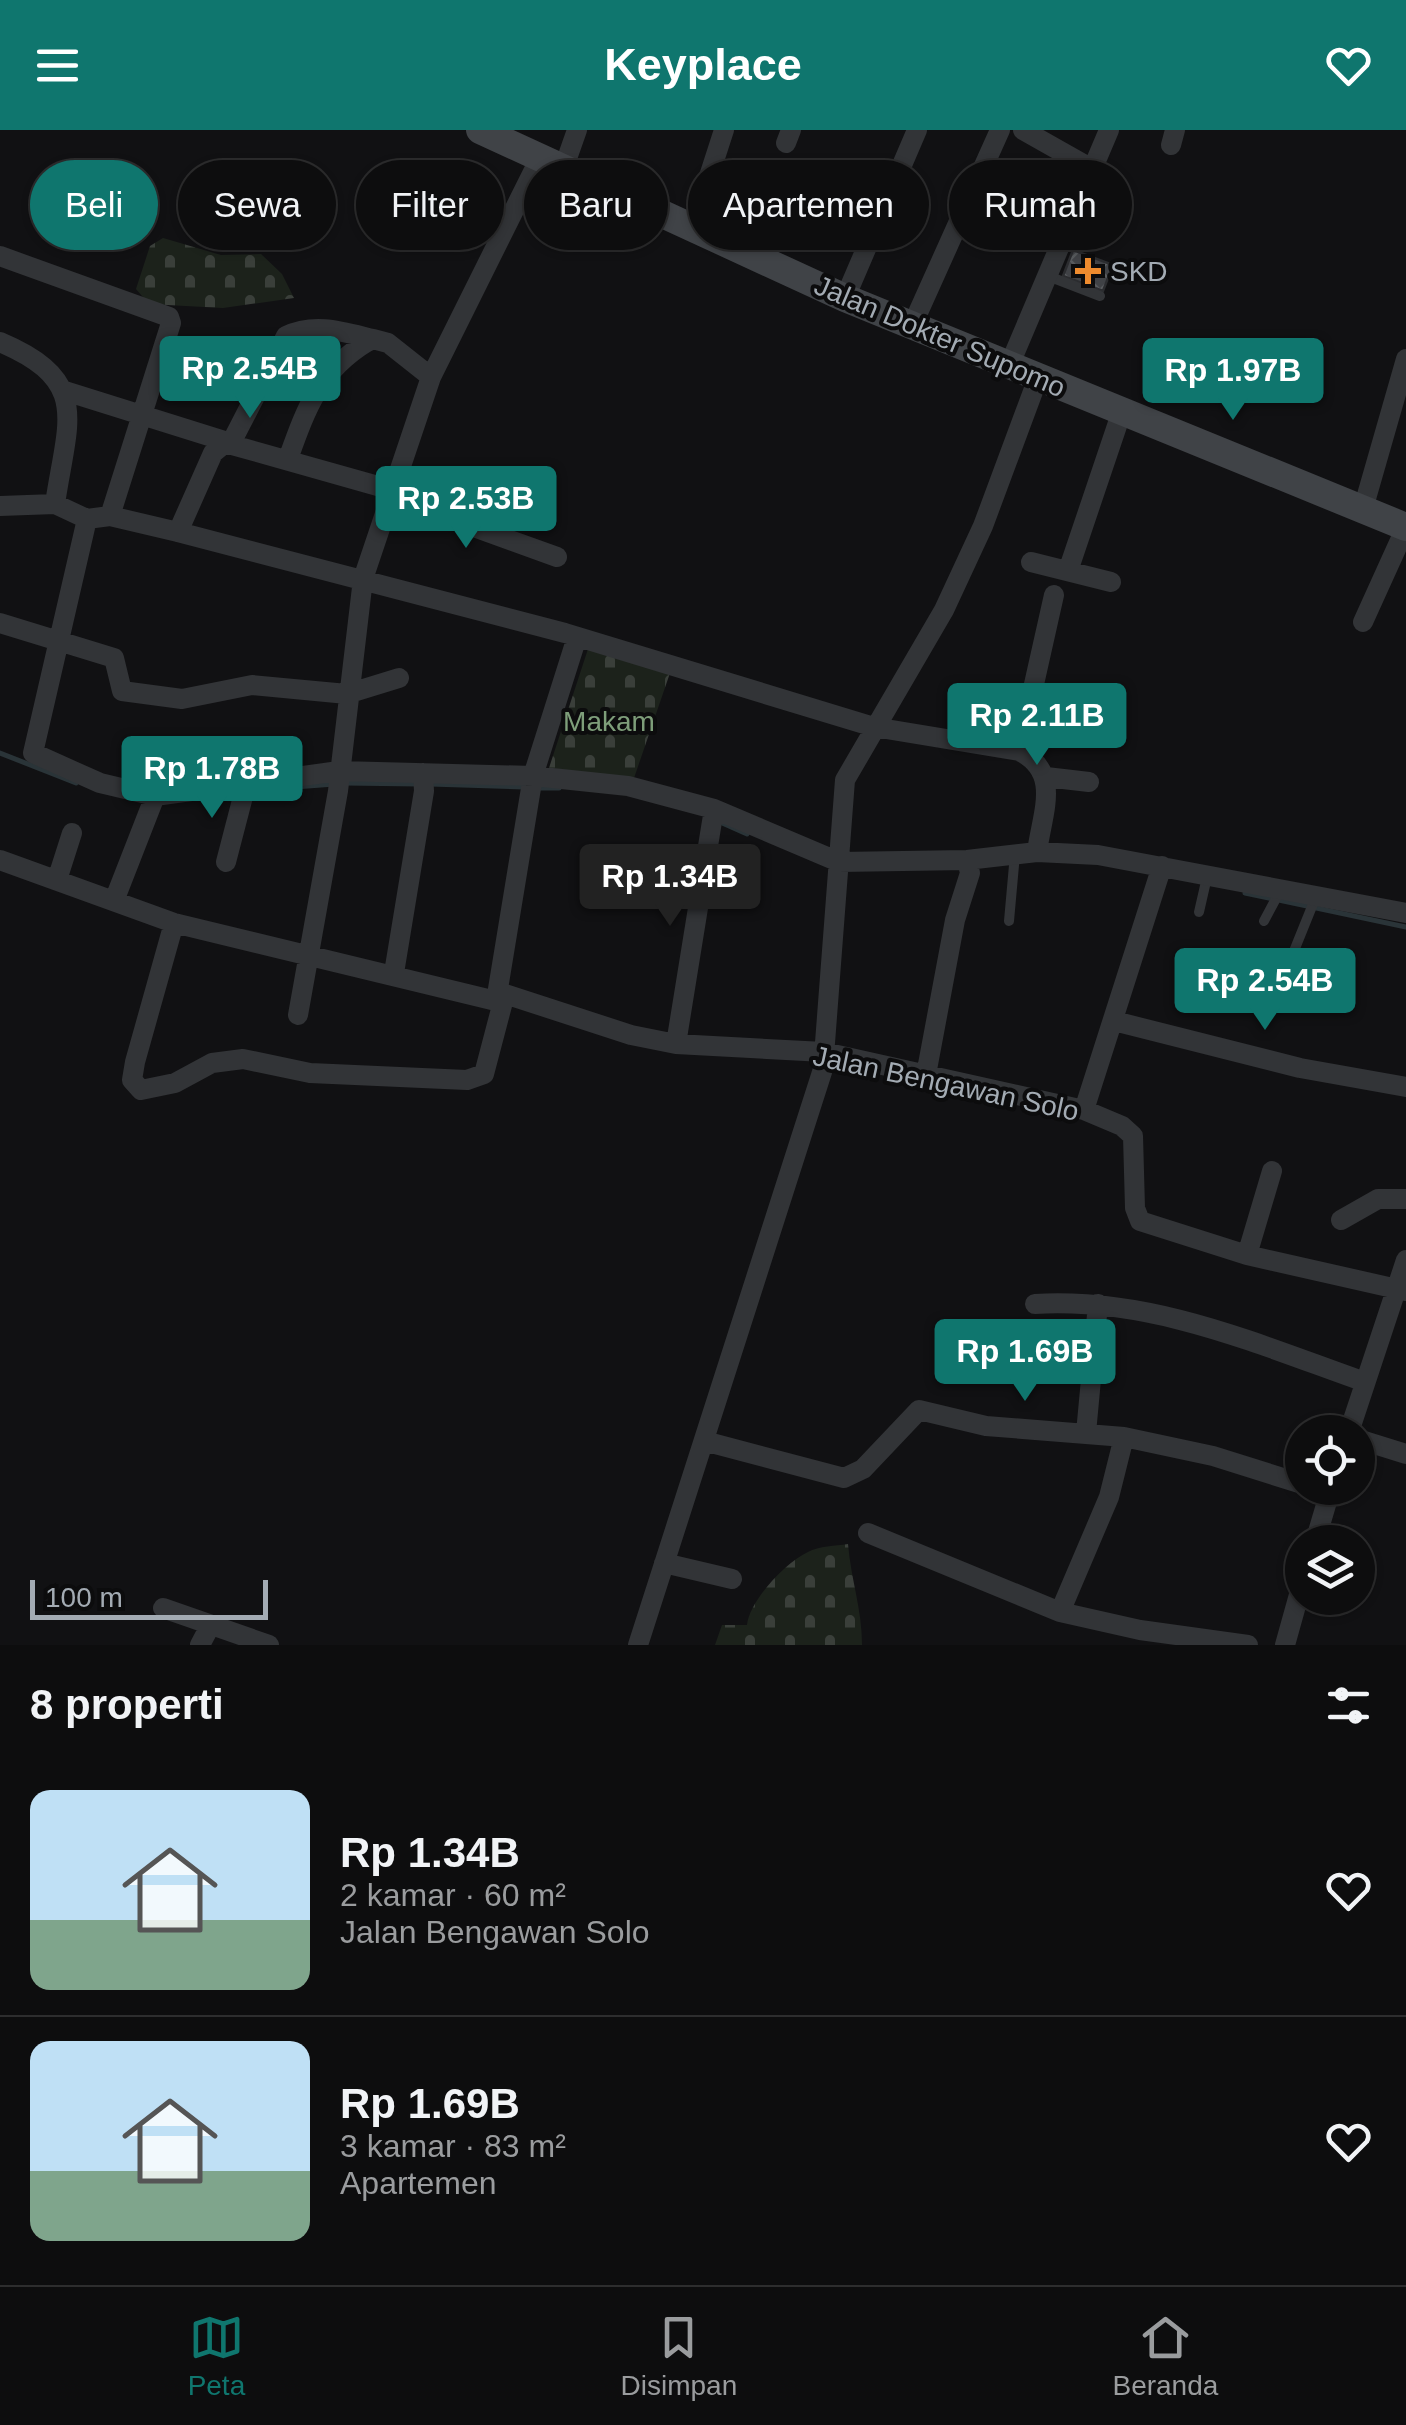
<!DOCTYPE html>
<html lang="id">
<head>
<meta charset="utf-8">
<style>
  body { margin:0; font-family:Helvetica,sans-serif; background:#161617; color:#f1f3f6; height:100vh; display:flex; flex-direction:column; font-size:38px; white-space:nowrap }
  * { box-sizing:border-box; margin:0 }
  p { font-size:32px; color:#9a9c9e }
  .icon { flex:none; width:55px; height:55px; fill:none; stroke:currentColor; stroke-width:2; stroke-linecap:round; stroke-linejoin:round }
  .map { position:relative; height:1515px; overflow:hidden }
  .side { display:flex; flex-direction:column; background:#0d0d0e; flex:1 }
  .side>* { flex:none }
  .top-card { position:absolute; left:30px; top:30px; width:1348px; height:90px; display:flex; gap:20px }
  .buttons { position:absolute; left:1285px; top:1285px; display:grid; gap:20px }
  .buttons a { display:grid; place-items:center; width:90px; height:90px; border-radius:50%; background:#0d0d0e; box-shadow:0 2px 8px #0004,0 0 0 2px #2d2d2e; font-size:50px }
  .scale { position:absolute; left:30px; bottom:25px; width:238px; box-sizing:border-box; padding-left:10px; border:5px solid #a3abb3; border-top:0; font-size:28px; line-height:35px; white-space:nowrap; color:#a3abb3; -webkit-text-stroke:8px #0c0c0d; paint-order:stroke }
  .price { position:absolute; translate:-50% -85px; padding:0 22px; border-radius:10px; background:#0f766e; color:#fff; font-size:32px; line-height:65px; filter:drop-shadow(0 2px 5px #0008) }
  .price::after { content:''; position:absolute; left:50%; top:60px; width:30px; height:22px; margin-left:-15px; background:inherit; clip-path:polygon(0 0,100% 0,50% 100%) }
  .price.on { background:#222; color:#fff }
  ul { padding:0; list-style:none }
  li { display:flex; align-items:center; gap:30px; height:250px; padding:0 30px }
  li+li { border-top:2px solid #2d2d2e }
  li span { display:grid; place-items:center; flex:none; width:280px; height:200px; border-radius:20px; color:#555 }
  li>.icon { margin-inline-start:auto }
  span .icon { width:120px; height:120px; fill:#fffc; stroke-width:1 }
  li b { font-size:42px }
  h2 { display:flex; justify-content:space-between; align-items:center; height:120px; padding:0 30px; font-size:42px }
  .chip { padding:0 35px; border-radius:45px; background:#0d0d0e; box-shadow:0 2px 8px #0004,0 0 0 2px #2d2d2e; font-size:35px; line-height:90px }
  .chip.on { background:#0f766e; color:#fff }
  header { display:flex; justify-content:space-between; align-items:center; height:130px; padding:0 30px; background:#0f766e; color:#fff; font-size:45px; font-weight:600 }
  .tab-bar { display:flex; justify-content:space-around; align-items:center; height:140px; border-top:2px solid #2d2d2e; background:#0d0d0e; font-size:28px; color:#9a9c9e }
  .tab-bar a { display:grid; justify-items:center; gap:5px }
  .tab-bar .on { color:#0f766e }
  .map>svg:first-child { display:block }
  .cemetery { fill:url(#cemetery-stones) }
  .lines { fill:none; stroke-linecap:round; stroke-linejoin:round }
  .stream { stroke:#2a3438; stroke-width:5 }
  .building { fill:url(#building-cross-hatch); stroke:#2b2c2f; stroke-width:2.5 }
  .lane { stroke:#323437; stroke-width:10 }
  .street { stroke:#323437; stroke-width:20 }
  .secondary { stroke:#404347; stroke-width:28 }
  .poi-dot { fill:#ee8b2e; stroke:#0c0c0d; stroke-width:4 }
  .labels { text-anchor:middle; stroke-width:8; stroke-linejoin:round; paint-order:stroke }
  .poi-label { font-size:28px; fill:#a3abb3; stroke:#0c0c0d; text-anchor:start }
  .street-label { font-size:28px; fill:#a3abb3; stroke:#0c0c0d }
  .park-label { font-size:28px; fill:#7e9e7a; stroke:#0c0c0d }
</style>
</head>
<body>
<header><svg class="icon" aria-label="menu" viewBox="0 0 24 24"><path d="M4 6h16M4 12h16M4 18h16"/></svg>Keyplace<svg class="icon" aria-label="heart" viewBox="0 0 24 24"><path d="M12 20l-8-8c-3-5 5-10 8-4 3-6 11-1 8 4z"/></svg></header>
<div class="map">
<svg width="1406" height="1515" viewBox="0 0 1406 1515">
  <defs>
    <pattern id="cemetery-stones" width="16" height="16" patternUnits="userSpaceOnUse" patternTransform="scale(2.5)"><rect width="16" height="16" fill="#1c221b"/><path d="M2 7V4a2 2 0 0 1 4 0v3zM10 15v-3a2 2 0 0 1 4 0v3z" fill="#3a3f3a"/></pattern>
    <pattern id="building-cross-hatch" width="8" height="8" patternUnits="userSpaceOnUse" patternTransform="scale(2.5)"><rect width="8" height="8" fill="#404246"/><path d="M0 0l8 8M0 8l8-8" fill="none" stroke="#585b5e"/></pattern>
  </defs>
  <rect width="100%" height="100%" fill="#111113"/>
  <path class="cemetery" d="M163 108 221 125 261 124 282 144 294 168 223 178 149 174 136 159 150 116Z
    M589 516 670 543 634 648 549 638Z
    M848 1414C851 1450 862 1479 862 1515H715L722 1495H747C750 1470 785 1433 808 1422 819 1416 836 1416 848 1414Z"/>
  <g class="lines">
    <path class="stream" d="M0 623 76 653
      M345 653 419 654
      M430 654 524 657
      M295 657 334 654
      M535 658H559
      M720 692 747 704
      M1245 763 1406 797"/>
  </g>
  <path class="building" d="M1073 120 1113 135 1103 161 1063 146Z"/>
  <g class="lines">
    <path class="lane" d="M1048 146 1100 166
      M1199 782 1207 747
      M1009 791 1015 724
      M1264 791 1280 761
      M1294 821 1315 769"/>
    <path class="street" d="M1023 0 1092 39
      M786 13 791 0
      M1171 15 1175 0
      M564 37 577 0
      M692 99 724 0
      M0 126 169 187 171 193 110 386
      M845 168 917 0
      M912 196 1000 0
      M0 212C92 251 67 291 55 374
      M1009 236 1109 0
      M65 261 231 313 286 206C315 192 344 202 373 209
      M288 329C306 279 319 241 367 212L373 209 388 213 431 247
      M391 367 557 427
      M0 376 55 374 87 389 110 386 178 402 565 503 874 597 1019 621 1054 465
      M1363 379 1406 229
      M87 389 33 623 100 653 155 666
      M178 402 213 323 225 313 392 360
      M1031 432 1111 452
      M1068 441 1122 281
      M1363 492 1406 397
      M0 493 114 528 122 561 182 569 252 555 347 564 399 548
      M1019 621C1062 642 1042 683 1037 722
      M1046 647 1089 652
      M0 730 174 793 496 871 505 864 631 905 676 914 824 922 1084 980 1122 996 1133 1006 1135 1078 1140 1091 1247 1125 1406 1161
      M226 732 247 651
      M57 750 72 703
      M114 771 155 666 339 641 533 646 628 656 714 679 839 732 967 730 1037 722 1098 725 1406 783
      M174 793 135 932 132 950 141 960 175 953 212 933 243 929 310 943 467 950 484 944 505 864
      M394 843 424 661 423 643
      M496 871 533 646 577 507
      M298 885 338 661 363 449 431 247 540 28
      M1114 891 1300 938 1406 957
      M676 914 714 679
      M926 945 955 790 970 743 967 730
      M1084 980 1162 736
      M1341 1090 1378 1069H1406
      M1247 1125 1272 1041
      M1035 1174C1151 1167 1257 1214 1365 1252
      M1349 1302 1406 1130
      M1086 1303 1098 1174
      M1358 1309 1406 1324
      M704 1311 844 1348 863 1339 919 1280 986 1296 1124 1307
      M868 1403 1060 1482 1140 1500 1248 1515
      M1315 1412 1331 1358
      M664 1433 732 1449
      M163 1478 269 1515
      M1060 1482 1109 1367 1124 1307 1213 1326 1302 1354
      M200 1515 210 1496
      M638 1515 823 939 845 650 944 480 983 396 1038 248
      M1285 1515 1302 1454"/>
    <path class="secondary" d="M480 0 845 168 1406 397"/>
  </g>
  <path class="poi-dot" d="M1083 126h10v10h10v10h-10v10h-10v-10h-10v-10h10z"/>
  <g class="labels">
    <g class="poi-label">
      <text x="1110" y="151">SKD</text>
    </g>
    <g class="street-label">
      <text transform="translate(940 206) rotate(23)" y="10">Jalan Dokter Supomo</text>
      <text transform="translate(946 953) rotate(12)" y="10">Jalan Bengawan Solo</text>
    </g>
    <g class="park-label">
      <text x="609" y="601">Makam</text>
    </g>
  </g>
</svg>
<div class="buttons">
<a><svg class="icon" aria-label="locate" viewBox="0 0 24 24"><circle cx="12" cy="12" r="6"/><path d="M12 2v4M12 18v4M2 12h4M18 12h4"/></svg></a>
<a><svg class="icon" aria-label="layers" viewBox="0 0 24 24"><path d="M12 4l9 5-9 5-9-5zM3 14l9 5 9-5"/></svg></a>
</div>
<div class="scale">100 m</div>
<b class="price" style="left:250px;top:291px">Rp 2.54B</b>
<b class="price" style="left:1233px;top:293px">Rp 1.97B</b>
<b class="price" style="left:466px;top:421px">Rp 2.53B</b>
<b class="price" style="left:1037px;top:638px">Rp 2.11B</b>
<b class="price" style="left:212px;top:691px">Rp 1.78B</b>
<b class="price on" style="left:670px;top:799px">Rp 1.34B</b>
<b class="price" style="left:1265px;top:903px">Rp 2.54B</b>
<b class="price" style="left:1025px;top:1274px">Rp 1.69B</b>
<div class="top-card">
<a class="chip on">Beli</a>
<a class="chip">Sewa</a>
<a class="chip">Filter</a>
<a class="chip">Baru</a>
<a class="chip">Apartemen</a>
<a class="chip">Rumah</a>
</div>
</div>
<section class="side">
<h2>8 properti<svg class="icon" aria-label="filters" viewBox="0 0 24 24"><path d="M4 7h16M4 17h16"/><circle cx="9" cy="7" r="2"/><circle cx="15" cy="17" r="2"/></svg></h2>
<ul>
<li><span style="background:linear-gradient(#bfe0f5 65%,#7fa58c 0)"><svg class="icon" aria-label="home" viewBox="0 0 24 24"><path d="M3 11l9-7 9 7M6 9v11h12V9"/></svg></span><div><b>Rp 1.34B</b><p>2 kamar · 60 m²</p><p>Jalan Bengawan Solo</p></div><svg class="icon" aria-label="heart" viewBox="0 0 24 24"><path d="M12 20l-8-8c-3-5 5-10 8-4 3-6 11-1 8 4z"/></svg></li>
<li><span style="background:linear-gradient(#bfe0f5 65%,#7fa58c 0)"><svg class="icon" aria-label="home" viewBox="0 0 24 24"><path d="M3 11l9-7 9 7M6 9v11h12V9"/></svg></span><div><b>Rp 1.69B</b><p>3 kamar · 83 m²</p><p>Apartemen</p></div><svg class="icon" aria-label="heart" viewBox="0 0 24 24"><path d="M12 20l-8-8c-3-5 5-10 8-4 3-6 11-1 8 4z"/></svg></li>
</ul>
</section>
<nav class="tab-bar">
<a class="on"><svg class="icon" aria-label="map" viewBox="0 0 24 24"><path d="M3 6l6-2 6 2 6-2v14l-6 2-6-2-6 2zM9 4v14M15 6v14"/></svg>Peta</a>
<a><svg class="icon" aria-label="saved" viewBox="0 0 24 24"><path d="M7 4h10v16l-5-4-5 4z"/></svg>Disimpan</a>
<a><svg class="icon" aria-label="home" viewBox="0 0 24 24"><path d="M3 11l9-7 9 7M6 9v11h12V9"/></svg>Beranda</a>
</nav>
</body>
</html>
